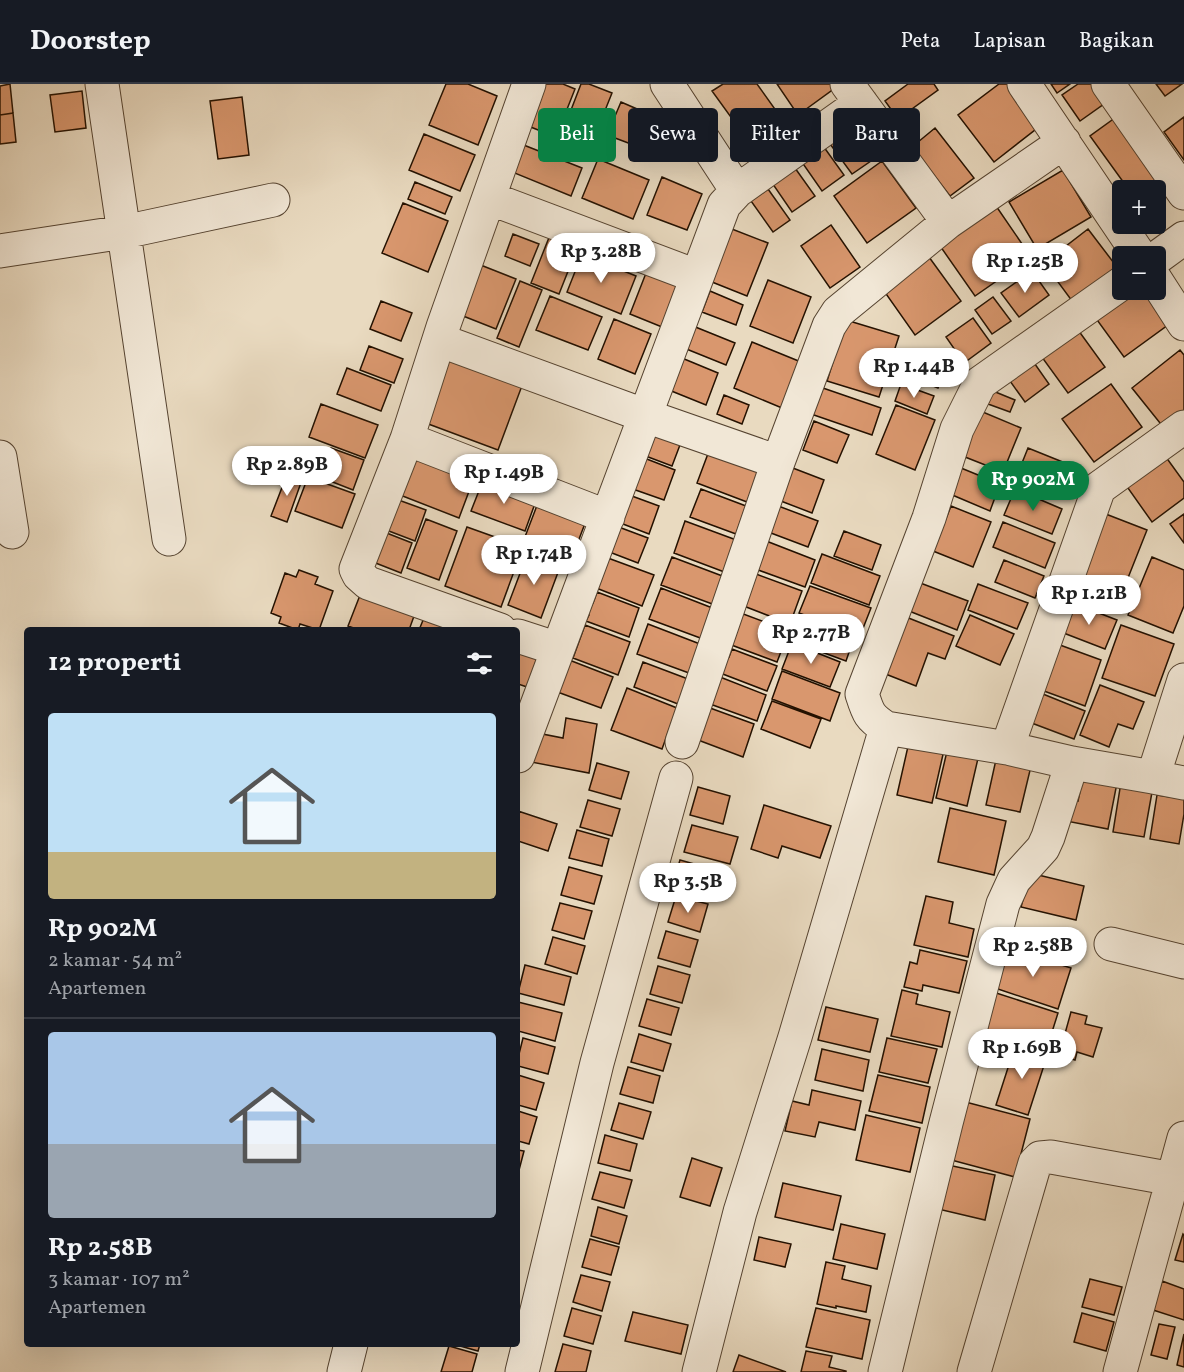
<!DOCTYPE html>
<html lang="id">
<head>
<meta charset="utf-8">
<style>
  body { margin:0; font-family:Vollkorn,serif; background:#242831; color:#f1f3f6; height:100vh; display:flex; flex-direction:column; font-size:22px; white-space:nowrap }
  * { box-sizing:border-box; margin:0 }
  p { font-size:20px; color:#9ea1a6 }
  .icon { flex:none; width:33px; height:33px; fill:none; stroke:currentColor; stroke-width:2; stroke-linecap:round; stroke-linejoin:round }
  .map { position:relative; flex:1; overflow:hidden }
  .side { position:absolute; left:24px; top:543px; width:496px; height:720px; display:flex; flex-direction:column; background:#171b24; border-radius:6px; box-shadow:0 6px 24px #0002 }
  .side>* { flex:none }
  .banner { position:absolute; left:538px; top:24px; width:555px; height:54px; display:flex; gap:12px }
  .tools { position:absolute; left:1112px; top:96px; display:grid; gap:12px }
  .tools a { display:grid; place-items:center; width:54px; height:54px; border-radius:6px; background:#171b24; box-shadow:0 6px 24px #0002; font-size:30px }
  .price { position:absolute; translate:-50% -51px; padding:0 14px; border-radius:21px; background:#fff; color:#222; font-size:20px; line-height:39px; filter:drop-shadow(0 2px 3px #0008) }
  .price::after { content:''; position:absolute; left:50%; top:36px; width:18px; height:14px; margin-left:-9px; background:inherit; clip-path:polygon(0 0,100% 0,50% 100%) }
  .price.current { background:#0b8043; color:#fff }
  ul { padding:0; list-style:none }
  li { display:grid; align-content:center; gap:12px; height:318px; padding:0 24px }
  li+li { border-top:2px solid #363941 }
  li span { display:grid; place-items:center; height:186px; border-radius:6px; color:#555 }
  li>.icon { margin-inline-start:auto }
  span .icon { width:108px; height:108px; fill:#fffc; stroke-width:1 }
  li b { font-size:26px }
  h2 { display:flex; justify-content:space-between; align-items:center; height:72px; padding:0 24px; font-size:26px }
  .pill { padding:0 21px; border-radius:6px; background:#171b24; box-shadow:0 6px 24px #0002; font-size:21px; line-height:54px }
  .pill.current { background:#0b8043; color:#fff }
  header { display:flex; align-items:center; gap:36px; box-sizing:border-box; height:84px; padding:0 30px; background:#171b24; border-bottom:2px solid #363941 }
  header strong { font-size:28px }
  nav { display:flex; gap:33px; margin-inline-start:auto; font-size:21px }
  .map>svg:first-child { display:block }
  .building { fill:#d9976e; stroke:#241100; stroke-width:1.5 }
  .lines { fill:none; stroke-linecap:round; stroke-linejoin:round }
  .minor-casing { stroke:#554330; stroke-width:35 }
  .minor { stroke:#f1e7d6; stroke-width:33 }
</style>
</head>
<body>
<header>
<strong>Doorstep</strong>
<nav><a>Peta</a><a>Lapisan</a><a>Bagikan</a></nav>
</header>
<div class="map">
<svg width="1184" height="1288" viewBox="0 0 1184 1288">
  <rect width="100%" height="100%" fill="#e9dac0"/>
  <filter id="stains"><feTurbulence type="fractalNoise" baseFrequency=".00333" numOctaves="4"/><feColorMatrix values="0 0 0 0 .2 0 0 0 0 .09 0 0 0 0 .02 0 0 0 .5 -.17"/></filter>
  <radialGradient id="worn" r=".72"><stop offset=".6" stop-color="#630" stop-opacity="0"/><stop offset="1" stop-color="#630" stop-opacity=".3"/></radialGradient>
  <path class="building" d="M10 0 13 29 0 31V2Z
    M446 0H468L497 12 478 61 429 41Z
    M538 0H563L575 5 556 53 523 40Z
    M581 0H589L612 9 590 64 561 52Z
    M723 0H757L787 42 754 65 712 7Z
    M777 0H832L835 4 798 31Z
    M908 0H934L938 6 898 35 885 17Z
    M999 0H1008L1040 42 994 78 958 31Z
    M1051 0H1070L1057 9Z
    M1078 0H1100L1111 15 1080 37 1062 11Z
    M1156 0H1182L1165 12Z
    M82 7 86 44 55 48 50 11Z
    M242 13 249 71 218 75 210 17Z
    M621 18 644 28 631 60 607 51Z
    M854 26 884 68 852 90 822 49Z
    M13 29 16 58 0 60V31Z
    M1119 31 1169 102 1155 112V106H1129L1090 52Z
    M1184 33V76L1164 48Z
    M935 44 974 94 950 112 912 63Z
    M424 50 475 71 460 107 409 86Z
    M516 58 582 84 571 112 505 85Z
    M821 59 844 91 822 107 799 74Z
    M598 75 649 96 633 135 582 114Z
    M790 77 815 112 792 128 768 93Z
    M882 77 916 124 867 159 834 112Z
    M1063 86 1091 133 1037 165 1009 118Z
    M662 93 702 110 687 146 647 131Z
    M415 98 452 113 445 130 408 115Z
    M768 105 790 136 773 148 751 117Z
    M403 119 448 137 428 188 382 169Z
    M994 119 1031 173 975 212 938 159Z
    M719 140 768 159 747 212 697 192Z
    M831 141 860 183 830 204 801 162Z
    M1088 145 1120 187 1075 221 1044 179Z
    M552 146 580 157 559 210 531 199Z
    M513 150 539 160 530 182 505 172Z
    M582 170 636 192 621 230 567 208Z
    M929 173 961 217 915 251 884 207Z
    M473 178 516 195 496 245 453 228Z
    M648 184 681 197 662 243 630 230Z
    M1032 187 1049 211 1019 233 1001 209Z
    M768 196 811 213 793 259 750 242Z
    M520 197 542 206 519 263 497 254Z
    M1124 206H1149L1172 238 1124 273 1092 229Z
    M710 207 743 221 736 241 702 228Z
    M550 212 602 233 588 266 536 246Z
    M993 213 1011 237 992 250 975 226Z
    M381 217 412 229 401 257 370 245Z
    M973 234 991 259 964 279 946 253Z
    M614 235 651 250 635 290 598 275Z
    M846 236 899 252 879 313 827 297Z
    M1073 239 1105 283 1068 309 1036 265Z
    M688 240 735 259 726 281 679 262Z
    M752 258 801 278 782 324 734 304Z
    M443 260 526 291 498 366 415 335Z
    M369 262 403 275 394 299 360 286Z
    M1180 266 1184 271V329L1164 344 1132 304Z
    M903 269 945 286 938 304 896 287Z
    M677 272 718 289 706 321 664 304Z
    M1030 273 1049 300 1025 318 1005 290Z
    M347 284 391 301 381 327 337 310Z
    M901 300 934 312 927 330 895 317Z
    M1111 300 1142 343 1094 378 1062 335Z
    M820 303 881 324 872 351 811 330Z
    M993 307 1015 316 1010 328 988 320Z
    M724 311 749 321 742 340 717 330Z
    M321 320 378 341 365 374 309 353Z
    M896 321 935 336 915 386 876 370Z
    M978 326 1021 344 1003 388 960 371Z
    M814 337 849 351 837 379 803 366Z
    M654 343 683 353 672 382 643 371Z
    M412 362 477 386 459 434 395 409Z
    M331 364 364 376 353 406 320 393Z
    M1028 364 1080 385 1068 415 1016 394Z
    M709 367 759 386 747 418 697 399Z
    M1163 369 1184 398V414L1152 438 1123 397Z
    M639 372 675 386 664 416 627 403Z
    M785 381 824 396 812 429 773 414Z
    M961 384 1000 400 990 427 950 410Z
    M288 388 303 393 287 438 271 432Z
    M308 393 355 410 342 444 295 427Z
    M484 394 537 414 525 447 471 427Z
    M701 405 746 422 736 450 690 433Z
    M1015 405 1062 425 1052 450 1004 431Z
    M621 408 659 422 649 450 610 435Z
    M541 411 589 429 571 476 523 458Z
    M393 414 426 426 415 457 381 444Z
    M773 420 818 437 808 463 763 446Z
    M951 422 991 438 973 483 933 467Z
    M1098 427 1147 446 1120 514 1071 495Z
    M1184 430V459L1170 440Z
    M426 435 457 447 439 496 407 484Z
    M685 437 739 457 727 489 674 469Z
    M1003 438 1055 459 1045 484 993 463Z
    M608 439 648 454 638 479 599 464Z
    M467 443 523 463 501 523 445 502Z
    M379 446 412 459 401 489 368 476Z
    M844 447 881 461 872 486 834 472Z
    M761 455 815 476 805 503 750 483Z
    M597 470 654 491 642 522 586 500Z
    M822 470 880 492 869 521 811 499Z
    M527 471 560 483 541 534 508 521Z
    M672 473 725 493 715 521 661 501Z
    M1152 473 1184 486V522L1173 549 1128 531Z
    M1004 476 1044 492 1035 514 995 498Z
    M299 486 318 493 315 500 333 507 319 546 300 540 298 546 279 539 281 533 271 529 285 489 296 493Z
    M748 487 802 507 790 540 736 519Z
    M915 497 968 517 957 546 904 525Z
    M978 500 1028 519 1017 545 968 526Z
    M364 501 418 521 409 546H359L348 542Z
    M810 502 871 524 860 552 799 529Z
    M661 504 715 525 703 555 649 535Z
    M597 508 639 524 629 553 586 537 589 531 581 529 585 516 593 519Z
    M1073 519 1117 536 1105 565 1061 548Z
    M738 528 789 547 777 578 726 559Z
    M426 529 472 546H419Z
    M801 531 855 551 846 577 792 557Z
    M970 531 1014 550 1000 581 956 562Z
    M906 533 954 552 945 575 928 569 916 602 883 589Z
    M648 540 700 560 689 589 637 570Z
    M585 541 630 558 618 591 573 574Z
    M1121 541 1174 560 1155 612 1102 594Z
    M1049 557 1101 576 1085 622 1033 603Z
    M792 559 840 578 830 603 782 585Z
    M518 564 538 572 527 603 518 600Z
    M732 565 777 582 767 607 715 587 722 570 729 573Z
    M564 574 613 593 601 624 552 606Z
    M643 578 688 595 678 620 634 603Z
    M782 587 840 609 830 637 772 615Z
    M720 593 766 611 757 637 710 620Z
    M1100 601 1144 618 1133 645 1118 640 1109 663 1080 651Z
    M627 604 677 624 662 665 611 646Z
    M1033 606 1085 627 1074 655 1021 635Z
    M772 617 821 635 810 664 761 645Z
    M710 624 754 640 743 673 698 656Z
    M566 634 597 640 589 689 531 678 537 649 563 654Z
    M909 658 944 666 932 719 897 711Z
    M948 663 979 670 967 722 936 714Z
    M997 671 1032 678 1020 728 986 721Z
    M597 679 629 688 621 715 589 706Z
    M1085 683 1117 699 1108 745 1066 737 1070 715 1078 717Z
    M1122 692 1154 697 1144 753 1113 748Z
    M698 703 730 712 723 740 690 731Z
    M1157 711 1184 715V730L1179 760 1150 755Z
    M588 716 620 725 612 752 580 743Z
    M764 721 831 742 820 774 782 762 778 774 751 765Z
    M950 724 1006 737 994 791 938 778Z
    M518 727 557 740 548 767 518 757Z
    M692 741 738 753 730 780 684 768Z
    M577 746 609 755 602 782 569 774Z
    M680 776 712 785 704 812 672 803Z
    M569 783 602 792 594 820 561 811Z
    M1030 789 1084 802 1076 836 1021 823Z
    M676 812 708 820 700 848 668 838Z
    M926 812 953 818 949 839 974 845 968 873 914 861Z
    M560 819 592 827 584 855 552 846Z
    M666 847 698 856 690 883 658 874Z
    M553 853 585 862 577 890 545 880Z
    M1008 864 1071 884 1058 925 995 904Z
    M920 866 967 877 959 909 923 901 922 907 904 903 910 878 917 880Z
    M525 881 571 893 564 921 518 909Z
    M658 882 690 891 682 919 650 910Z
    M902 906 918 910 916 920 950 928 942 963 891 952Z
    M990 907 1058 929 1046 967 978 945Z
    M647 915 679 924 671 951 639 942Z
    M518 918 562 929 555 957 518 947Z
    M826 923 878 935 870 968 818 956Z
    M1071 928 1087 932 1085 940 1102 944 1093 973 1077 968 1075 976 1059 971Z
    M639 950 671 960 663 987 631 978Z
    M523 954 555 963 548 990 518 982V974Z
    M887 954 937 965 928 999 879 988Z
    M1015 962 1047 972 1028 1031 996 1021Z
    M822 965 869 976 863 1007 815 996Z
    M628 983 660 992 653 1019 620 1010Z
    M518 991 544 999 536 1026 518 1021Z
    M878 991 930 1003 922 1039 869 1027Z
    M812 1006 861 1017 855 1046 819 1038 815 1053 785 1047 792 1017 809 1021Z
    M954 1015 1030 1035 1015 1093 940 1073Z
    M619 1019 651 1028 643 1055 611 1046Z
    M518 1027 537 1033 529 1060 518 1057Z
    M866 1031 920 1044 910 1088 856 1076Z
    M605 1051 637 1060 630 1087 598 1079Z
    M518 1066 524 1067 518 1090Z
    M692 1074 722 1084 710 1122 680 1113Z
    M948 1081 995 1091 985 1136 938 1125Z
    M600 1088 632 1096 624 1124 592 1115Z
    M783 1099 841 1112 833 1146 775 1133Z
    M598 1123 627 1132 619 1160 591 1152Z
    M841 1140 885 1150 877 1185 833 1175Z
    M1183 1150 1184 1151V1178L1175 1176Z
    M759 1153 791 1160 785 1183 754 1176Z
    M590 1155 619 1163 611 1191 582 1183Z
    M826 1178 845 1182 842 1195 871 1202 866 1228 836 1222V1224L817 1220Z
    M581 1191 610 1198 602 1227 573 1218Z
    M1090 1195 1122 1203 1114 1231 1082 1223Z
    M1162 1197 1184 1205V1236L1153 1226Z
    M572 1224 601 1232 593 1260 564 1252Z
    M816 1224 870 1236 862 1275 806 1263Z
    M633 1228 688 1241 681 1270 625 1257Z
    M1082 1229 1114 1238 1106 1267 1074 1258Z
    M1159 1240 1175 1243 1167 1275 1151 1271Z
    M1184 1250V1283L1177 1281Z
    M453 1260H480L478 1267Z
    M563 1260 591 1267 586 1288H555Z
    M449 1262 477 1270 472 1288H441Z
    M806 1267 832 1272 829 1283 846 1287V1288H801Z
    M739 1271 786 1288H733Z"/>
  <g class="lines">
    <defs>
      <path id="minor" d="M102 0 169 455
        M667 0 737 107
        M847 0 948 138
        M1024 0 1140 172
        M1108 0 1184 109
        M489 114 696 192
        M0 167 124 148 273 116
        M1155 175 1184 154
        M1155 195 1184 240
        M1122 199 980 299 957 345 929 434 862 610C868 629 869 633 886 644L1007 664 1072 679 1153 693 1184 596
        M439 256 646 332 778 378
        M407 355 608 433
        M0 373 12 448
        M500 546 368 499 359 491 356 485 407 355 443 243 529 0
        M518 552 558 565 724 121 737 107 861 19
        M682 658 778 378 829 242 838 228 948 138 1064 58
        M1007 664 1099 404 1184 343
        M518 672 558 565
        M1153 693 1184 699
        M1111 860 1184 878
        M344 1288 351 1260
        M522 1288 597 979 676 694
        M699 1288 740 1128 795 953 886 644
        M885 1288 946 1039 1003 820 1014 796 1043 764 1048 753 1072 679
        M974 1288 1035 1079 1040 1074 1051 1073 1173 1095
        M1120 1288 1184 1054"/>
    </defs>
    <use href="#minor" class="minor-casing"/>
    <use href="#minor" class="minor"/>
  </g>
  <rect width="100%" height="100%" filter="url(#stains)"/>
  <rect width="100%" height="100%" fill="url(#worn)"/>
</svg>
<div class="tools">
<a>+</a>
<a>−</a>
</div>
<b class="price" style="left:601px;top:200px">Rp 3.28B</b>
<b class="price" style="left:1025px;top:210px">Rp 1.25B</b>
<b class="price" style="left:914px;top:315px">Rp 1.44B</b>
<b class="price" style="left:287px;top:413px">Rp 2.89B</b>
<b class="price" style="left:504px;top:421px">Rp 1.49B</b>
<b class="price current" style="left:1033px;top:428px">Rp 902M</b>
<b class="price" style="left:534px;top:502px">Rp 1.74B</b>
<b class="price" style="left:1089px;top:542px">Rp 1.21B</b>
<b class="price" style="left:811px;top:581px">Rp 2.77B</b>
<b class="price" style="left:688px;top:830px">Rp 3.5B</b>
<b class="price" style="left:1033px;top:894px">Rp 2.58B</b>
<b class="price" style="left:1022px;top:996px">Rp 1.69B</b>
<div class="banner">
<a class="pill current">Beli</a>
<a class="pill">Sewa</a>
<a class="pill">Filter</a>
<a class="pill">Baru</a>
</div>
<section class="side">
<h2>12 properti<svg class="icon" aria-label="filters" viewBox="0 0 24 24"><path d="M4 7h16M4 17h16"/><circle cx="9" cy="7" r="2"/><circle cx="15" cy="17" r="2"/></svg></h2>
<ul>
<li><span style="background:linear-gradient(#bfe0f5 75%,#c2b280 0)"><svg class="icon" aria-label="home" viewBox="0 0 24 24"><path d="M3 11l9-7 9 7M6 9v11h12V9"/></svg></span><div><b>Rp 902M</b><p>2 kamar · 54 m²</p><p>Apartemen</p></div></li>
<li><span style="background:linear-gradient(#a9c7e8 60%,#9aa5b1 0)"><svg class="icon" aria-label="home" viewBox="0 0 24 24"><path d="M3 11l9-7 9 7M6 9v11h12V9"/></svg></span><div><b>Rp 2.58B</b><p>3 kamar · 107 m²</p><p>Apartemen</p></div></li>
</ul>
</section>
</div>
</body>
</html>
